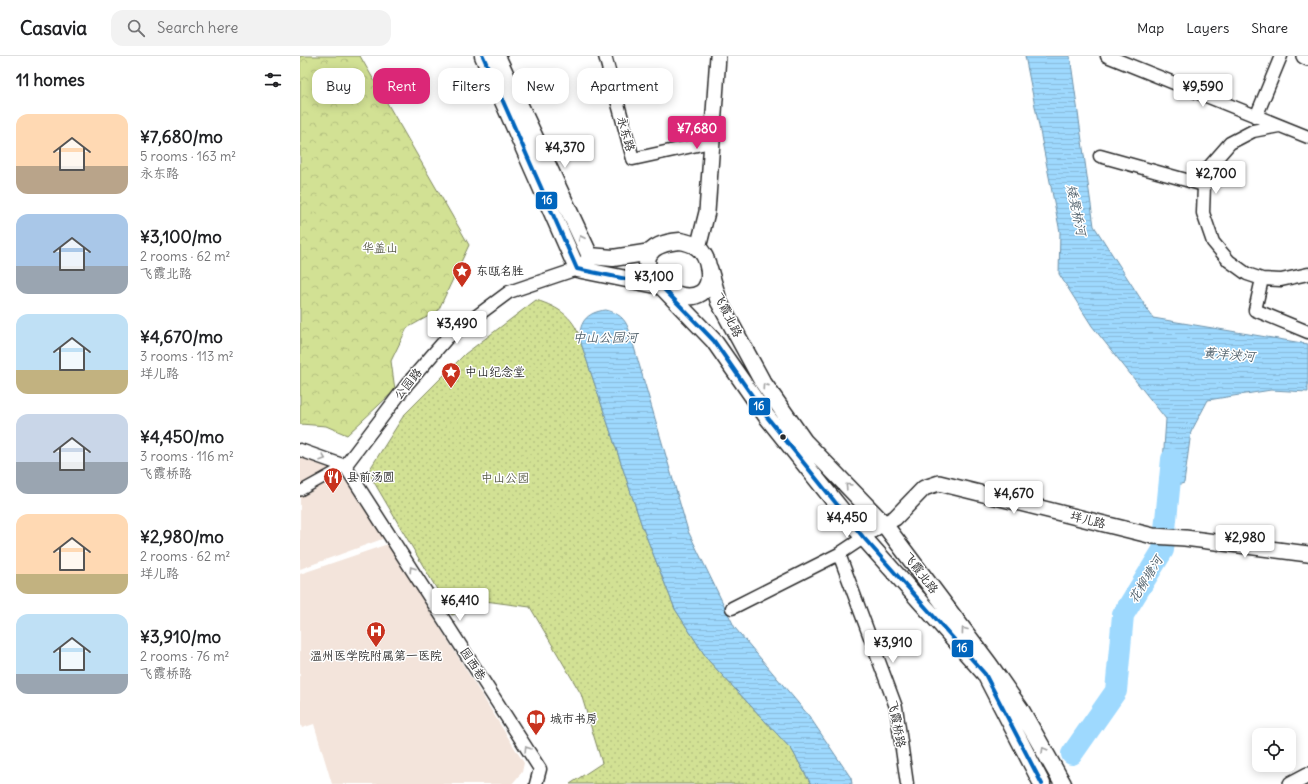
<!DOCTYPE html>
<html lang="en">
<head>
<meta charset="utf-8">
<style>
  body { margin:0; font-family:Delius,"LXGW WenKai TC",sans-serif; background:#f2f2f2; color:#202124; height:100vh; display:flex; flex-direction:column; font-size:15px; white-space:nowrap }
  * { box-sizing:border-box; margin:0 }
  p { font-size:13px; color:#757577 }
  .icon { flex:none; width:22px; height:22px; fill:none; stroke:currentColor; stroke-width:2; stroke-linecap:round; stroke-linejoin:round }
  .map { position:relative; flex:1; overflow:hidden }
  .sheet { display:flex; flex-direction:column; background:#fff; width:300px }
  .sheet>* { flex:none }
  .top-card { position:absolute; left:12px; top:12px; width:380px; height:36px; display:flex; gap:8px }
  .buttons { position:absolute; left:952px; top:672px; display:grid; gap:8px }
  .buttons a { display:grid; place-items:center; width:44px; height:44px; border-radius:8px; background:#fff; box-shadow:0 2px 10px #0003; font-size:20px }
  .price { position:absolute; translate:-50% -34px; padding:0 9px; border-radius:4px; background:#fff; color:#222; font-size:13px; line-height:26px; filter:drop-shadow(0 1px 2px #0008) }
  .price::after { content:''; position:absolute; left:50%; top:24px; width:12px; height:9px; margin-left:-6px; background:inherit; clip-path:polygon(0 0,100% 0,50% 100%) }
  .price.current { background:#db2777; color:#fff }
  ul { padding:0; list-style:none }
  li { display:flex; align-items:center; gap:12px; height:100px; padding:0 16px }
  li span { display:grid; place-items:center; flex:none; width:112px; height:80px; border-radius:12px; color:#555 }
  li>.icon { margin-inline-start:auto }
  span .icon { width:48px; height:48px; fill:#fffc; stroke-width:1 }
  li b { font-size:17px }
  h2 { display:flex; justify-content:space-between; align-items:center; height:48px; padding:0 16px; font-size:17px }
  .tag { padding:0 14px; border-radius:12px; background:#fff; box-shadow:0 2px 10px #0003; font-size:14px; line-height:36px }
  .tag.current { background:#db2777; color:#fff }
  header { display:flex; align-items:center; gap:24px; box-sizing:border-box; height:56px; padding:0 20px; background:#fff; border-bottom:1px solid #e0e0e0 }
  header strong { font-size:19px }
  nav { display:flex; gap:22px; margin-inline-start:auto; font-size:14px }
  .search { width:280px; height:36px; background:#f2f2f2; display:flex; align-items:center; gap:10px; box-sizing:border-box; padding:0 14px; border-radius:12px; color:#757577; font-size:15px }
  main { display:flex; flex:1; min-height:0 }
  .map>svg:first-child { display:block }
  .built { fill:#f3e4db }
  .forest { fill:url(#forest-crowns); stroke:#7e8660 }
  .park { fill:url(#park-dots); stroke:#7e8660 }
  .water { fill:url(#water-rules); stroke:#7093aa }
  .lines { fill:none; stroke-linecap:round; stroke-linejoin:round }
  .river { stroke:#9ed9fe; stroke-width:22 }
  .pedestrian-casing { stroke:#2b2b2b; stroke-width:12 }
  .minor-casing { stroke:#2b2b2b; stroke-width:15 }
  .tertiary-casing { stroke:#2b2b2b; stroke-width:18 }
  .secondary-casing { stroke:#2b2b2b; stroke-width:19 }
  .pedestrian { stroke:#fff; stroke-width:9 }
  .minor { stroke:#fff; stroke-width:12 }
  .tertiary { stroke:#fff; stroke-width:15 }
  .secondary { stroke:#fff; stroke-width:16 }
  .bus-1-casing { stroke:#fff; stroke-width:7 }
  .bus-1 { stroke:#0065bd; stroke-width:4 }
  .oneway { stroke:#a0a0a0 }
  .bus-dot { fill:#2b2b2b; stroke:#fff; stroke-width:1.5 }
  .labels { text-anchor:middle; stroke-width:3; stroke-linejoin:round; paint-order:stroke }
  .street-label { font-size:12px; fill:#2b2b2b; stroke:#fff }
  .park-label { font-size:12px; fill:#555845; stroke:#fff }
  .poi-label { font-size:12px; fill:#2b2b2b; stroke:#fff; text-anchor:start }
  .water-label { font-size:13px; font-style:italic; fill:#4e5f6a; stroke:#fff }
  .line-badge { stroke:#fff; stroke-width:1.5 }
  .badge-label { font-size:11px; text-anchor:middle; font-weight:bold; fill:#fff }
</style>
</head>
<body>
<header>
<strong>Casavia</strong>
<div class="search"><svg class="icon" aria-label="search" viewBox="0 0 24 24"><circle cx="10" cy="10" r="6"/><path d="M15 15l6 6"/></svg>Search here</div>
<nav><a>Map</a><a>Layers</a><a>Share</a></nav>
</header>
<main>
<section class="sheet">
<h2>11 homes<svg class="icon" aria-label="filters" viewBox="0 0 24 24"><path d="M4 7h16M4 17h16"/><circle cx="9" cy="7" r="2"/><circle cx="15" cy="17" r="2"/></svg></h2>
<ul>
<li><span style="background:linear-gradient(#ffd9b3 65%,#b9a48a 0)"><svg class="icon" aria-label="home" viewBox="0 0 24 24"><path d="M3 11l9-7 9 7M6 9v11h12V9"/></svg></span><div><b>¥7,680/mo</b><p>5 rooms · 163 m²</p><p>永东路</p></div></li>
<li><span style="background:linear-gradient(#a9c7e8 65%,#9aa5b1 0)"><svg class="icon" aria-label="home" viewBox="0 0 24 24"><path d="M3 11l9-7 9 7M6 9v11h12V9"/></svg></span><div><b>¥3,100/mo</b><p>2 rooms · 62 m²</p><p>飞霞北路</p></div></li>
<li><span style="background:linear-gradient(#bfe0f5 70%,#c2b280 0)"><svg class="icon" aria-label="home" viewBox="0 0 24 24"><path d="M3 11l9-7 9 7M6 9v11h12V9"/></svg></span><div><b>¥4,670/mo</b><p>3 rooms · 113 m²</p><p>垟儿路</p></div></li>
<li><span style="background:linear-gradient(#c9d6e8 60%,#9aa5b1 0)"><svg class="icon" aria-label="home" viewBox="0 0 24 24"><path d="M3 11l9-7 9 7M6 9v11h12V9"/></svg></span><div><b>¥4,450/mo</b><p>3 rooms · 116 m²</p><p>飞霞桥路</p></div></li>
<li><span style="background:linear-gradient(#ffd9b3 75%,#c2b280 0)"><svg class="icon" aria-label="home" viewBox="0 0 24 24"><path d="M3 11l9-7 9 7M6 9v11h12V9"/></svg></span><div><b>¥2,980/mo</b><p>2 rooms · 62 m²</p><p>垟儿路</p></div></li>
<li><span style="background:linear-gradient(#bfe0f5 75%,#9aa5b1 0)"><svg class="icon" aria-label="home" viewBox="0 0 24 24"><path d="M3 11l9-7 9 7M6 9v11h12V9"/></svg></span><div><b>¥3,910/mo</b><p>2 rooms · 76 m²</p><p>飞霞桥路</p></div></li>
</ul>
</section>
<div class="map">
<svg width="1008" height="728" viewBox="0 0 1008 728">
  <defs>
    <pattern id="forest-crowns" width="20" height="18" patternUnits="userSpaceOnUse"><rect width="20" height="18" fill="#d2e194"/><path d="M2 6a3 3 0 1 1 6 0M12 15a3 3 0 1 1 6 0" fill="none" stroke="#b4c180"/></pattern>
    <pattern id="park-dots" width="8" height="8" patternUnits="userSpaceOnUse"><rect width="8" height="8" fill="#d2e194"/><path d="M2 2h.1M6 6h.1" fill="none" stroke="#b4c180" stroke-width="1.8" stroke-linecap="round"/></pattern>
    <pattern id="water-rules" width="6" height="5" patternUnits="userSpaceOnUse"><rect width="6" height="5" fill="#9ed9fe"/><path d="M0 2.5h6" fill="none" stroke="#88bada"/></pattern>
  </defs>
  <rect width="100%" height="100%" fill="#fff"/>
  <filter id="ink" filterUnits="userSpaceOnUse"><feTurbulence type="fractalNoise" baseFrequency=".025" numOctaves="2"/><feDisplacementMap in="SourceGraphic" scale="8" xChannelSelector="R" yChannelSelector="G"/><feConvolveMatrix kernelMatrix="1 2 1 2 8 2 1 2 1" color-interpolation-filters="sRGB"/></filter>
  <g filter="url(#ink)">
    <path class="built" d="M0 401 37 411 85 482 0 513Z
      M88 488 224 707 222 716 212 728H32L14 668 2 672 0 666V518Z"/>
    <path class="forest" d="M0 0H60L169 189 138 255 107 272 91 305 95 334 47 379 26 370 0 368Z"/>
    <path class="park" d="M236 244C259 251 276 262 281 287L342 470 375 553 408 604 492 694 511 728H270L302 707 281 638 230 551 185 545 152 559 68 416 104 359 165 298Z"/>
    <path class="water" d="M725 0H770L794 170 853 262 1008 288V336L971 334 908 344 891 376 884 427 861 435 866 363 792 270 759 218 760 176Z
      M306 254C318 257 325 262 329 274L388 475 435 572 509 660 551 722 552 728H511L492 694 408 604 375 553 342 470 281 287C277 268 286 256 306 254Z"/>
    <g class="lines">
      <path class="river" d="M772 698 816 635 823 559 863 494 872 403"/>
      <defs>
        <path id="pedestrian" d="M0 435 45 410"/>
        <path id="minor" d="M305 0 333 103 411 86
          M807 0 1008 81
          M956 61 981 0
          M979 70 953 75 930 87 909 111 904 129 903 157 913 186 929 205 947 218 962 223 981 224 1008 218
          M800 100 904 129
          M962 223 955 254 1008 276
          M0 394 45 410
          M45 410 240 713 236 728
          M45 410 108 327 147 282 209 236 277 213 290 200
          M539 498 596 651 607 728
          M432 552 539 498 584 468"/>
        <path id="tertiary" d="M1004 0 1008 2
          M398 192 407 156 418 0
          M584 468 595 462 624 432 639 427 853 480 885 482 1008 498
          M991 728 1008 719"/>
        <path id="secondary" d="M183 0 277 213 361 230 414 285 467 361 563 481 685 618 742 728
          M197 0 290 200 313 202 351 196
          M380 185C386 186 391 187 397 191 409 200 415 227 401 237 371 256 309 191 380 185Z
          M409 212 419 246 462 325 504 385 584 468 689 608 721 654 763 728"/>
      </defs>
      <use href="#pedestrian" class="pedestrian-casing"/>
      <use href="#minor" class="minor-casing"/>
      <use href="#tertiary" class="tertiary-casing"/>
      <use href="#secondary" class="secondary-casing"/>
      <use href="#pedestrian" class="pedestrian"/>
      <use href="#minor" class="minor"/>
      <use href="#tertiary" class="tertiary"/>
      <use href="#secondary" class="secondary"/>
      <defs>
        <path id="bus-1" d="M183 0 277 213 361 230 414 285 467 361 563 481 685 618 742 728"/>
      </defs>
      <use href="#bus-1" class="bus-1-casing"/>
      <use href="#bus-1" class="bus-1"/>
    </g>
    <defs><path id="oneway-chevron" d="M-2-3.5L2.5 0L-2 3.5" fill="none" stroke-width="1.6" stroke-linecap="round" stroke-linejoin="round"/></defs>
    <g class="oneway">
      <use href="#oneway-chevron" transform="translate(281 182) rotate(-115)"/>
      <use href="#oneway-chevron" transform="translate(465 330) rotate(-125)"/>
      <use href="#oneway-chevron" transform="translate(23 402) rotate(19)"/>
      <use href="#oneway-chevron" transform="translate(548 430) rotate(-134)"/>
      <use href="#oneway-chevron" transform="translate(112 513) rotate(-123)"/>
      <use href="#oneway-chevron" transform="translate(664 574) rotate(-127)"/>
      <use href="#oneway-chevron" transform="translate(227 693) rotate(-123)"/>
      <use href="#oneway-chevron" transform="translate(744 694) rotate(-120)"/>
    </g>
  </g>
  <defs>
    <symbol id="sight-pin" viewBox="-11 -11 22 30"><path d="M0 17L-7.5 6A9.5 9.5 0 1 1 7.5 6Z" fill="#c8321e" stroke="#fff"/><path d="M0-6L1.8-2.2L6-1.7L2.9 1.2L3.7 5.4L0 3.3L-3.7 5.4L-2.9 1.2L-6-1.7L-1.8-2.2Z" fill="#fff"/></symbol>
    <symbol id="restaurant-pin" viewBox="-11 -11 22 30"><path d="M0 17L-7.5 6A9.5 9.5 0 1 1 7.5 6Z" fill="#c8321e" stroke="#fff"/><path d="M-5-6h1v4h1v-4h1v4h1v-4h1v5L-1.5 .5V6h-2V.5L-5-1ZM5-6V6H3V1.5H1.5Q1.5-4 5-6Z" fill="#fff"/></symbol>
    <symbol id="hospital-pin" viewBox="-11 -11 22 30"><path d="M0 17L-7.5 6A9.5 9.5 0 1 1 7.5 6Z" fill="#c8321e" stroke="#fff"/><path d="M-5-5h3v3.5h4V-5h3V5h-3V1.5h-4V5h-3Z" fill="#fff"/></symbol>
    <symbol id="library-pin" viewBox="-11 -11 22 30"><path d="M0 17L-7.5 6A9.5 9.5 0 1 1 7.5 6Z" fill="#c8321e" stroke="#fff"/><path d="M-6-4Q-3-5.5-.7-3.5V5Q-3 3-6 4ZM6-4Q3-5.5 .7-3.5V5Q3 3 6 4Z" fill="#fff"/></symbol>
  </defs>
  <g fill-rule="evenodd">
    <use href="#sight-pin" x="151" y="204" width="22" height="30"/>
    <use href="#sight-pin" x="140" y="305" width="22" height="30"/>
    <use href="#restaurant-pin" x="22" y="410" width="22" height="30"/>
    <use href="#hospital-pin" x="65" y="564" width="22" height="30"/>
    <use href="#library-pin" x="225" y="652" width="22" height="30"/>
  </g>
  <circle class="bus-dot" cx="483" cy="381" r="3.5"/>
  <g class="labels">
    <g class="street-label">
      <text transform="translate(326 78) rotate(74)" y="4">永东路</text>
      <text transform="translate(428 259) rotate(64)" y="4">飞霞北路</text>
      <text transform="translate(108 328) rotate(-51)" y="4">公园路</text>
      <text transform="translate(788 464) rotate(14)" y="4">垟儿路</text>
      <text transform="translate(621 517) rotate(53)" y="4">飞霞北路</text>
      <text transform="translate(173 608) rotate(57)" y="4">园西巷</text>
      <text transform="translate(597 668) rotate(79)" y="4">飞霞桥路</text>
    </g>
    <g class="park-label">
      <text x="80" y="196">华盖山</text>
      <text x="205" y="426">中山公园</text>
    </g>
    <g class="poi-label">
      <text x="176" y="219">东瓯名胜</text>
      <text x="165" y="320">中山纪念堂</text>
      <text x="47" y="425">县前汤圆</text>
      <text x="76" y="604" text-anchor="middle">温州医学院附属第一医院</text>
      <text x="250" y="667">城市书房</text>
    </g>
    <g class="water-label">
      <text transform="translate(777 154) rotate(78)" y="5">矮凳桥河</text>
      <text x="305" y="286">中山公园河</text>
      <text transform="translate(929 298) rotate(5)" y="5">黄洋浃河</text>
      <text transform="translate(845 523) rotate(-58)" y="5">花柳塘河</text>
    </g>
  </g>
  <g class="line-badge">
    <rect x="235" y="135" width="23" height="19" rx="4" fill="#0065bd"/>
    <rect x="448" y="341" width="23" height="19" rx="4" fill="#0065bd"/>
    <rect x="651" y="583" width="23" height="19" rx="4" fill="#0065bd"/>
  </g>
  <g class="badge-label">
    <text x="247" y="148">16</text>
    <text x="459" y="354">16</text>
    <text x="662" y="596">16</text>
  </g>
</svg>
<div class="buttons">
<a><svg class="icon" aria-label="locate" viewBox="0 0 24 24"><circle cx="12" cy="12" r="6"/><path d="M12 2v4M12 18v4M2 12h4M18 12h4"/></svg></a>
</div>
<b class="price" style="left:903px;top:52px">¥9,590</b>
<b class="price current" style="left:397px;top:94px">¥7,680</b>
<b class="price" style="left:265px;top:113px">¥4,370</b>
<b class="price" style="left:916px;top:139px">¥2,700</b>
<b class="price" style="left:354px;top:242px">¥3,100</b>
<b class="price" style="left:157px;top:289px">¥3,490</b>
<b class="price" style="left:714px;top:459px">¥4,670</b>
<b class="price" style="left:547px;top:483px">¥4,450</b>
<b class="price" style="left:945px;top:503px">¥2,980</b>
<b class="price" style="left:160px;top:566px">¥6,410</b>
<b class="price" style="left:593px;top:608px">¥3,910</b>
<div class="top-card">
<a class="tag">Buy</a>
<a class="tag current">Rent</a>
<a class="tag">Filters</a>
<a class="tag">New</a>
<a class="tag">Apartment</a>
</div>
</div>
</main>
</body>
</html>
